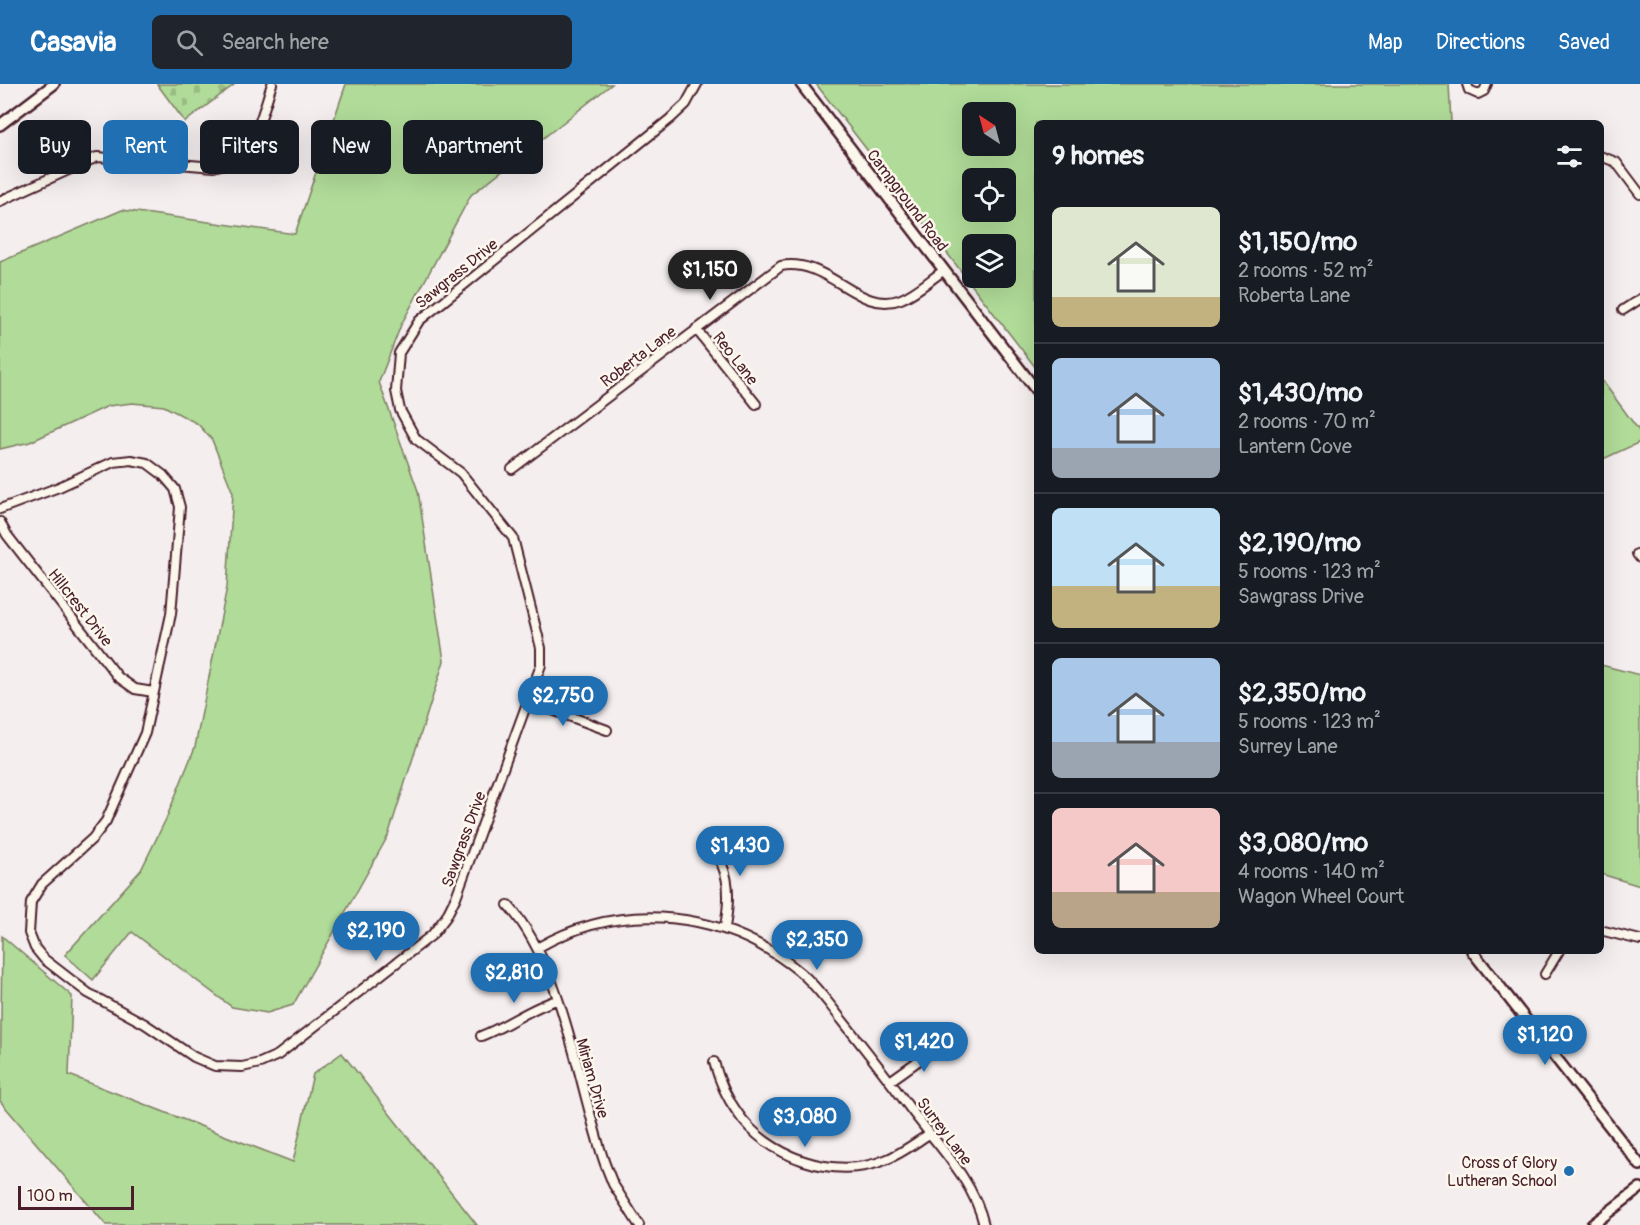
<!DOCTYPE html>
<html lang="en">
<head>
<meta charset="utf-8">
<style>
  body { margin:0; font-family:Pangolin,sans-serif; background:#20242c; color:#f1f3f6; height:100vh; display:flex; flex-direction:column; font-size:22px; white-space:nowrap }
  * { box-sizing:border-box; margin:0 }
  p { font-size:20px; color:#9ea1a6 }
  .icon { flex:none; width:33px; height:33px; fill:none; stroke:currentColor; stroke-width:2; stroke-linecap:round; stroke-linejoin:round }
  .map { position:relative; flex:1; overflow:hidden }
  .drawer { position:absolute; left:1034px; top:36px; width:570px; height:834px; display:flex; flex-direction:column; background:#171b24; border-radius:9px; box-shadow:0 6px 24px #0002 }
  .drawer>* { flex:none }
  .guide { position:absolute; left:18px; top:36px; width:570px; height:54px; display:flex; gap:12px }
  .needle { width:39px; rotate:324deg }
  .controls { position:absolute; left:962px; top:18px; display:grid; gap:12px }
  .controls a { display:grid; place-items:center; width:54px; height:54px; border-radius:9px; background:#171b24; box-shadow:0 6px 24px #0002; font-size:30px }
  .scale { position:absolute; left:18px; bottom:15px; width:116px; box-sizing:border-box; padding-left:6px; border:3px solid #4a1f2b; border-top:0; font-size:16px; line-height:21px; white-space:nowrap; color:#4a1f2b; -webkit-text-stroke:4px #fbf7ec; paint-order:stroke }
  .price { position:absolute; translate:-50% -51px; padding:0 14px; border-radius:21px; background:#1f6fb2; color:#fff; font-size:20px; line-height:39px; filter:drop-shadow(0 2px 3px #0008) }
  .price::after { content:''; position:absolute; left:50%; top:36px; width:18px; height:14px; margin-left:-9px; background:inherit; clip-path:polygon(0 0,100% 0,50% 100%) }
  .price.active { background:#222; color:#fff }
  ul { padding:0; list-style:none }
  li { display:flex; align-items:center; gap:18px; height:150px; padding:0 18px }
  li+li { border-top:2px solid #363941 }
  li span { display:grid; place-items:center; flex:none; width:168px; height:120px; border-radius:9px; color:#555 }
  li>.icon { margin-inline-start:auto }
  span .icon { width:72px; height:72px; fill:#fffc; stroke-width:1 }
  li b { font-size:26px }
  h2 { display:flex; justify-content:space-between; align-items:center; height:72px; padding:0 18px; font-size:26px }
  .tag { padding:0 21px; border-radius:9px; background:#171b24; box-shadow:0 6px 24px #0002; font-size:21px; line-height:54px }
  .tag.active { background:#1f6fb2; color:#fff }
  header { display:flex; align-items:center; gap:36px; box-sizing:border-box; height:84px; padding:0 30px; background:#1f6fb2; color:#fff }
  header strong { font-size:28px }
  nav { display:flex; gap:33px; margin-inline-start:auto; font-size:21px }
  .search { width:420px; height:54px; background:#20242c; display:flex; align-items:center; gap:15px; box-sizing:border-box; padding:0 21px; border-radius:9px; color:#9ea1a6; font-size:22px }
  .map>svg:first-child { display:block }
  .grass { fill:#b0db98; stroke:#7d7d62; stroke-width:1.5; fill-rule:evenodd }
  .cemetery { fill:url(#cemetery-stones); stroke:#7d7d62; stroke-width:1.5 }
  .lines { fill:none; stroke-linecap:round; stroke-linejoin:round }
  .minor-casing { stroke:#4a1f2b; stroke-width:12 }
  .tertiary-casing { stroke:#4a1f2b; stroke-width:14 }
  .minor { stroke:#fbf7ec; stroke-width:8 }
  .tertiary { stroke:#fbf7ec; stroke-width:9 }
  .poi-dot { fill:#1f6fb2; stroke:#fbf7ec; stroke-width:2 }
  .labels { text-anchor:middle; stroke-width:5; stroke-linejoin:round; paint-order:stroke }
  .street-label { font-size:16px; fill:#4a1f2b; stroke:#fbf7ec }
  .poi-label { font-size:16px; fill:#4a1f2b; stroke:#fbf7ec; text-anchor:end }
</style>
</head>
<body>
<header>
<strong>Casavia</strong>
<div class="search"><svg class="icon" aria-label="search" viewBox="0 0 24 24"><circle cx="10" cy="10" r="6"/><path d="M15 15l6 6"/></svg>Search here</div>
<nav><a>Map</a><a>Directions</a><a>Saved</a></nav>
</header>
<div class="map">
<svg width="1640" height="1141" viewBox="0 0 1640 1141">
  <defs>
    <pattern id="cemetery-stones" width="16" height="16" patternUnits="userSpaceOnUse" patternTransform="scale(1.5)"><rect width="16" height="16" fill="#b0db98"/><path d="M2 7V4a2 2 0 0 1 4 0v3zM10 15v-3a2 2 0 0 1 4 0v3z" fill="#99bc83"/></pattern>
  </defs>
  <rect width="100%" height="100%" fill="#f4eeef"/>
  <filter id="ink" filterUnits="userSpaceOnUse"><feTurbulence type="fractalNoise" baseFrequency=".0167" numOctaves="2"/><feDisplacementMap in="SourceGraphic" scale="12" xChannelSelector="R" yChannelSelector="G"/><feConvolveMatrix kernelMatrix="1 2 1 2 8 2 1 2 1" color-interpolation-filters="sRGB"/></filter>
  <g filter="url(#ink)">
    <path class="grass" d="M346 0H612L471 111 401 241 379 298 418 407 444 577 388 752 293 921 267 929 232 923 132 848 93 896 65 871 141 786 166 735 195 663 227 503 233 409 212 356 198 340 164 322 132 319 108 322 30 358 0 365V178L122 126 295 150Z
      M816 0H1449L1451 39H1036V284ZM1005 28V62H972V28ZM972 94H1005V128H972ZM972 160H1005V194H972Z
      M1601 295 1640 348V358L1603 375 1601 379Z
      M1601 581 1640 591V802L1601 790Z
      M2 852 72 912 69 991 293 1078 313 990 342 969 477 1141H106L0 1017Z"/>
    <path class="cemetery" d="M157 0H235L185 38Z"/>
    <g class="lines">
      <defs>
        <path id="minor" d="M1467 0 1469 6 1478 10 1484 7 1487 0
          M1600 72 1616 78 1640 110
          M0 117 97 73 214 83C222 80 234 78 240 72 258 54 264 23 272 0
          M1623 226 1640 215
          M696 245 756 320
          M512 385 781 182C829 173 859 232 901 215 916 209 930 196 943 187
          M0 425 59 403 113 378 131 376 147 379 163 391 175 405 180 423 171 530 145 649 106 737 93 754 42 800 31 818 29 849 35 864 44 875 88 909 145 940 194 973 215 982 242 983 260 979 278 971 432 851 446 833 456 813 541 581V564L513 454 461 389 416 355 400 326 396 307 399 269 419 237 670 35 686 20 697 0
          M0 438 7 451 118 593 135 605 153 608
          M1637 470 1640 474
          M528 617 607 646
          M707 752C728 786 732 803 725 843
          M508 821C564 883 578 1002 605 1080L613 1100 639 1141
          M1600 846 1640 856
          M537 864C622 815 725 826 800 888 816 901 829 920 842 936 865 965 887 993 909 1023 936 1060 973 1094 984 1141
          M1545 890 1559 867
          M481 952C508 942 529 924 557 916
          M714 978C719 996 726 1013 737 1028 767 1073 835 1097 885 1076 901 1070 915 1059 929 1050
          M890 997 942 960"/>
        <path id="tertiary" d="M801 0 1036 306
          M0 41 54 0
          M1472 867 1640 1081
          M1592 1141 1640 1104"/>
      </defs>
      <use href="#minor" class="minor-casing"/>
      <use href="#tertiary" class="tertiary-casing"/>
      <use href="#minor" class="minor"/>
      <use href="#tertiary" class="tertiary"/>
    </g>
  </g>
  <circle class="poi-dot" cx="1569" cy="1087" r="6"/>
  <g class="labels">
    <g class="street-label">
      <text transform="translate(908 116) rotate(53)" y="6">Campground Road</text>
      <text transform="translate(456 189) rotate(-39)" y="6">Sawgrass Drive</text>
      <text transform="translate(638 272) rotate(-37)" y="6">Roberta Lane</text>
      <text transform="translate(736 274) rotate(52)" y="6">Reo Lane</text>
      <text transform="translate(81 523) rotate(52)" y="6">Hillcrest Drive</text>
      <text transform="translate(463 755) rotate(-70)" y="6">Sawgrass Drive</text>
      <text transform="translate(593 994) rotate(74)" y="6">Miriam Drive</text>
      <text transform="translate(945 1047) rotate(53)" y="6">Surrey Lane</text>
    </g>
    <g class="poi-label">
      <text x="1557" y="1084">Cross of Glory<tspan x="1557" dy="18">Lutheran School</tspan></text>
    </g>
  </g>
</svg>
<div class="controls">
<a><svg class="needle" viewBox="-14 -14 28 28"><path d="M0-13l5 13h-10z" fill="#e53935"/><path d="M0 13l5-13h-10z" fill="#9ea1a6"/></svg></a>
<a><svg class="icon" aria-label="locate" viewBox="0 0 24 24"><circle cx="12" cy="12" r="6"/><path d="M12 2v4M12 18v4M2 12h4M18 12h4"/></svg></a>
<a><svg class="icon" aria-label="layers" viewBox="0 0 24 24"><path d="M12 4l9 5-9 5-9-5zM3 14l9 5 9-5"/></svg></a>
</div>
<div class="scale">100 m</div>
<b class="price active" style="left:710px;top:217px">$1,150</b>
<b class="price" style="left:563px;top:643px">$2,750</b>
<b class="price" style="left:740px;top:793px">$1,430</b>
<b class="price" style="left:376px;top:878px">$2,190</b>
<b class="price" style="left:817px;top:887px">$2,350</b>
<b class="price" style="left:514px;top:920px">$2,810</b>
<b class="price" style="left:1545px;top:982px">$1,120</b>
<b class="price" style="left:924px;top:989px">$1,420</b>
<b class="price" style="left:805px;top:1064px">$3,080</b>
<div class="guide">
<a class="tag">Buy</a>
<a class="tag active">Rent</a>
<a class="tag">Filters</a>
<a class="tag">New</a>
<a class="tag">Apartment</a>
</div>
<section class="drawer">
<h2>9 homes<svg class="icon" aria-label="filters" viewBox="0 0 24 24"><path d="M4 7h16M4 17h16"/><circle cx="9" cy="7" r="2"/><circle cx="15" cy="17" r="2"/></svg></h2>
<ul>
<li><span style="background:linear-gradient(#dfe7d0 75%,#c2b280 0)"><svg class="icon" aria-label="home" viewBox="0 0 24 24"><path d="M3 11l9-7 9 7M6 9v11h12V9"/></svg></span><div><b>$1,150/mo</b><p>2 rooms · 52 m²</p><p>Roberta Lane</p></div></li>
<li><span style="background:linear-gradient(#a9c7e8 75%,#9aa5b1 0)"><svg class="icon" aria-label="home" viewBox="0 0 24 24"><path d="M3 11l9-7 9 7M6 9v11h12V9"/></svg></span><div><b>$1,430/mo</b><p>2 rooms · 70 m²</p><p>Lantern Cove</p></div></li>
<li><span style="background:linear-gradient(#bfe0f5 65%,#c2b280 0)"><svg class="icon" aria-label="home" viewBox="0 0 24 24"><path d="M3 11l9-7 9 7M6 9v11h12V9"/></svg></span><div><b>$2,190/mo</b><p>5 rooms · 123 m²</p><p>Sawgrass Drive</p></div></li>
<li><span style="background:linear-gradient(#a9c7e8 70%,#9aa5b1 0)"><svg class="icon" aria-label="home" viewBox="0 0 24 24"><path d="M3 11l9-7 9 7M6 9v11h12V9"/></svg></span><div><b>$2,350/mo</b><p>5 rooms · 123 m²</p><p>Surrey Lane</p></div></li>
<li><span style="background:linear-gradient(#f6c9c9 70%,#b9a48a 0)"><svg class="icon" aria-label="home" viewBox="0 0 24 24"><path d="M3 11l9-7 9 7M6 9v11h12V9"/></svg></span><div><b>$3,080/mo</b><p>4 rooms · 140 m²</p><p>Wagon Wheel Court</p></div></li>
</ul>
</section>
</div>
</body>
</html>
